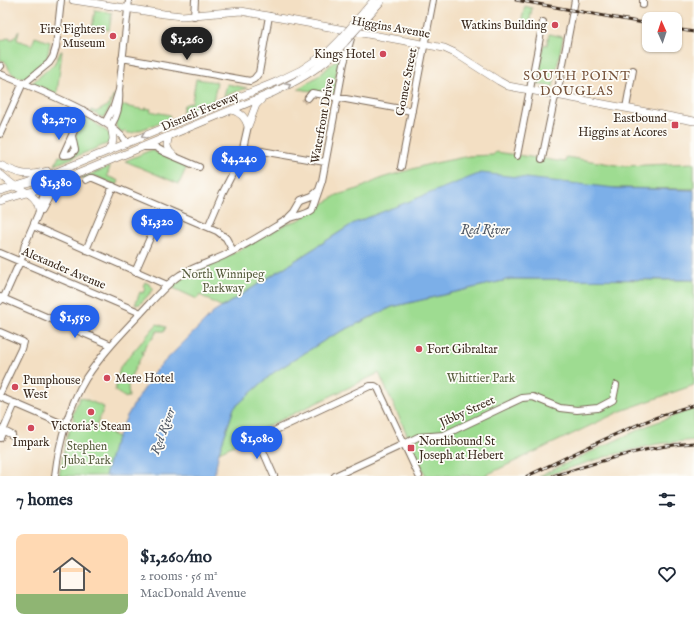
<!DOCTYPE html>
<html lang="en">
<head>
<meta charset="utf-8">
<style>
  body { margin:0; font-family:"IM FELL English",serif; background:#f2f2f3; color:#1f2937; height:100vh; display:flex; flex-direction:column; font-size:15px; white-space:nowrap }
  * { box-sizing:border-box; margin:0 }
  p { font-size:13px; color:#747a83 }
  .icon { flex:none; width:22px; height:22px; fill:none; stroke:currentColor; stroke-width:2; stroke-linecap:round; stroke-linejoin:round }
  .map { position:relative; height:476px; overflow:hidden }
  .details { display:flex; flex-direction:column; background:#fff; flex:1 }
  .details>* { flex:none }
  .needle { width:26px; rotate:357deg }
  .tools { position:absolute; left:642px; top:12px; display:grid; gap:8px }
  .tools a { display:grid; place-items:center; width:40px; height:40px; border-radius:8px; background:#fff; box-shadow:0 1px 3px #0004; font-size:20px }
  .price { position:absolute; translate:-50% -34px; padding:0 9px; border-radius:14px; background:#2563eb; color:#fff; font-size:13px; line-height:26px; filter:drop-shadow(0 1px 2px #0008) }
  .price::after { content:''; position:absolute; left:50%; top:24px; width:12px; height:9px; margin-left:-6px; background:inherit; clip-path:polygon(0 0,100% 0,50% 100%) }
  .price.selected { background:#222; color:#fff }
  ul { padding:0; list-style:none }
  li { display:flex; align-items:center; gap:12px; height:100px; padding:0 16px }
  li span { display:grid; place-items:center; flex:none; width:112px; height:80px; border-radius:8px; color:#555 }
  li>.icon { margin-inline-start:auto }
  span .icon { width:48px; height:48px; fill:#fffc; stroke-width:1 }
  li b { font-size:17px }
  h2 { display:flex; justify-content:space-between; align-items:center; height:48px; padding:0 16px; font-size:17px }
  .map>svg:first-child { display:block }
  .green { fill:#9edc91; stroke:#6c8358 }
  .water { fill:#7bafe8; stroke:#5b6c83 }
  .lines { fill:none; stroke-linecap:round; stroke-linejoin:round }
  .minor-tunnel { stroke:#cebba2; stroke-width:6; stroke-dasharray:6 3; stroke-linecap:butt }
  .minor-casing { stroke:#7b6958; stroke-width:8 }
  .major-casing { stroke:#7b6958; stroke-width:8 }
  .minor { stroke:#fff; stroke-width:6 }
  .major { stroke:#fff; stroke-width:7 }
  .rail-casing { stroke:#3b2a1e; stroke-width:3 }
  .rail { stroke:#fdfcf7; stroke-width:1.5; stroke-dasharray:4.5; stroke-linecap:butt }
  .major-bridge-casing { stroke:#7b6958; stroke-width:8; stroke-linecap:butt }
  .major-bridge { stroke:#fff; stroke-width:7 }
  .oneway { stroke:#a79f9a }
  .poi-dot { fill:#d1495b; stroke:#fdfcf7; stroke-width:1.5 }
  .labels { text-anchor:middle; stroke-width:3.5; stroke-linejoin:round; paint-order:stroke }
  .poi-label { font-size:12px; fill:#3b2a1e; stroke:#fdfcf7; text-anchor:end }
  .street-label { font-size:12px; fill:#3b2a1e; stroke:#fdfcf7 }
  .park-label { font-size:12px; fill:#595f40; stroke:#fdfcf7 }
  .neighbourhood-label { font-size:13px; letter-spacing:1px; fill:#77543c; stroke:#fdfcf7 }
  .water-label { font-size:13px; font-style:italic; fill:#515965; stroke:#fdfcf7 }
</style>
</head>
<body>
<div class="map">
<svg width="694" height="476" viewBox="0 0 694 476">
  <rect width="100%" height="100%" fill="#fdfcf7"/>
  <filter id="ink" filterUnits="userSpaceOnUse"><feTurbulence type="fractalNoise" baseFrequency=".025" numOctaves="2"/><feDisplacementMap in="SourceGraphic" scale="8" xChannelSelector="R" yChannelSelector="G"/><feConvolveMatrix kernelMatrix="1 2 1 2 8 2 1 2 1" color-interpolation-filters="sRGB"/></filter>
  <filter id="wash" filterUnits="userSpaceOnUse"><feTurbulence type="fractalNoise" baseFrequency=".012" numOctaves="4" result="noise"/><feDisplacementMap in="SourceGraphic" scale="16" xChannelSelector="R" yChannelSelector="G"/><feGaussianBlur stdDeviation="0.9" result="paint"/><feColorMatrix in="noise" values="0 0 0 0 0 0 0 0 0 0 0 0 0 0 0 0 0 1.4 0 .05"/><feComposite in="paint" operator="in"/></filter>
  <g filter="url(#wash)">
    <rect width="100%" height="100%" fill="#f3dfc3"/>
    <path class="green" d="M525 6 532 8 529 25 521 23Z
      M95 10 112 13 109 30 92 28Z
      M19 31 17 40 32 45 35 37 50 42 47 59 25 78 21 77 20 78C17 77 13 75 11 72 6 66 9 61 0 60V41L10 37V40L14 38Z
      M549 34 563 37 553 87 535 84 544 44 547 45Z
      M61 51H62L57 94 32 83 54 64Z
      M341 56C339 64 336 72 335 81 335 84 337 87 335 90 334 94 334 93 331 94L298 89 321 74 335 61 338 60Z
      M196 79 217 82 213 101 182 113 184 105 192 102Z
      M227 84 247 88 224 96Z
      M113 96H114V98L105 117H101L90 111 91 110 96 112C104 107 110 107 113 96Z
      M120 105 145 110V108L151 109 150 111 170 115 169 119 132 133H128L125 131 123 133C121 132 119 131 118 129 112 123 118 112 120 105Z
      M87 117 110 134 109 143 55 165 59 156 65 157 74 155 76 153 77 151 75 137 83 119Z
      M151 150 187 166 179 184 125 161Z
      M496 152 565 162 566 157 623 166 694 163V189L615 188 354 223 222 307 200 295 197 299 171 287 188 273 223 259 286 224 299 220 337 195 358 189 382 178 426 165 469 156 493 155Z
      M109 167H110L107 176 119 181 117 185 95 176 85 180 81 178Z
      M511 279 694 280V385L621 411 484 476H426L379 373 249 435 247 439 219 452 234 408 273 373 330 337 392 307Z
      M145 282 149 284 154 289 140 304 135 305 140 292 143 293 145 288 143 286Z
      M157 324 166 327 164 331H157L153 338 145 346 144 351H142L143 355 141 357 131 376 128 382V387L129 397H126V398L115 391 120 367Z
      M80 397 104 407 96 427 118 437 113 447 105 476H59L66 439 74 419 72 415Z
      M694 409V440L657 444 608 456 544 476H539L649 425Z"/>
    <path class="water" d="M481 173 615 188 694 190V280L511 279 392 307 330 337 273 373 234 408 219 452 214 476H105L113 447 127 416 137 399 149 382 152 374 213 313 354 223Z"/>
  </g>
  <g filter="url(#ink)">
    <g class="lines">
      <path class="minor-tunnel" d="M303 102 308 98"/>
      <defs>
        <path id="minor" d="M643 5V0
          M194 16 195 0
          M122 58 250 81 254 79 259 73 269 16
          M0 67 1 66
          M0 74C25 84 118 120 126 143
          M119 90C120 101 118 114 112 124H107V119L114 106 119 90 129 0
          M308 98 312 93 318 94 412 111
          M626 108 633 70
          M0 134 22 85 49 63 53 57 56 47 61 0
          M72 136 75 150C72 155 69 155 63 155L82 113 83 110
          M145 147H155L164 152 199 167
          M244 148 325 162
          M517 156 543 22
          M542 159 554 101 558 90 575 0
          M401 167 433 0
          M86 180 90 178H93L217 231 226 238 233 251
          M42 210 51 193 58 182
          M289 217 294 212 301 200 312 196 318 191
          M33 226 167 285
          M208 227 223 192 241 157 248 126
          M86 250 113 186
          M0 253 141 313
          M135 272 163 208
          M0 297 111 345
          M0 301 5 295 22 257 25 244 38 214 46 187
          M0 332 23 342 21 349 0 393
          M0 397 65 425
          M0 429 12 435
          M0 438 15 403
          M55 476C59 442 68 408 86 378 102 354 121 334 141 313 153 300 165 285 180 275 195 266 212 262 227 254 248 244 268 231 288 219 295 216 306 215 312 210L322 181 344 63 352 35
          M274 476 260 444V440L261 437 370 386H375L378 388 419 476
          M335 476 404 444 418 437 444 435 522 398 533 397 560 408 577 410 598 408 613 400 616 385"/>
        <path id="major" d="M73 0 164 14 182 16 241 11 444 48 455 53 499 81 508 86 694 121
          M232 110C241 113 245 117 248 126
          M248 126 256 105 261 100
          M169 136C166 144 166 149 173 155
          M108 151C114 141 114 139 111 127
          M0 165C19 174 26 177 47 171
          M0 174C5 178 10 183 15 186 25 192 37 195 39 209
          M0 191 30 182 59 171 276 82 301 70 328 52
          M0 201 46 187 272 93C294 83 314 72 332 56"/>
      </defs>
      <use href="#minor" class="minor-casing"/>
      <use href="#major" class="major-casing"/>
      <use href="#minor" class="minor"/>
      <use href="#major" class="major"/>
      <defs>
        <path id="rail" d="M516 0 649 24
          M675 29 694 32
          M527 476C582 451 636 421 694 405
          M553 476C599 462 645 446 694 443"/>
      </defs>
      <use href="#rail" class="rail-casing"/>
      <use href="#rail" class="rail"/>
      <defs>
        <path id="major-bridge" d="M328 52 340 40 374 0
          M332 56 345 42 382 0"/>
      </defs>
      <use href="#major-bridge" class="major-bridge-casing"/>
      <use href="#major-bridge" class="major-bridge"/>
    </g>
    <defs><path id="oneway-chevron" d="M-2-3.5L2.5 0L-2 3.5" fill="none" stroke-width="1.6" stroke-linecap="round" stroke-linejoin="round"/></defs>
    <g class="oneway">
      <use href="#oneway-chevron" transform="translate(288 86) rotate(-27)"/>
      <use href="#oneway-chevron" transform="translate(144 136) rotate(158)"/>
    </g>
  </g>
  <g class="poi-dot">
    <circle cx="555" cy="25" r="4"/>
    <circle cx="113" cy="36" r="4"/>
    <circle cx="383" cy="54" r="4"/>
    <rect x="671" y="121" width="8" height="8" rx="2"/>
    <circle cx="419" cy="349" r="4"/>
    <circle cx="107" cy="378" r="4"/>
    <circle cx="15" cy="387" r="4"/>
    <circle cx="91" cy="412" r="4"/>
    <circle cx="31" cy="428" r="4"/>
    <rect x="407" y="444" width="8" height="8" rx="2"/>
  </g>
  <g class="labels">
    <g class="poi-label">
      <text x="547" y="29">Watkins Building</text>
      <text x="105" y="33">Fire Fighters<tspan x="105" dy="14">Museum</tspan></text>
      <text x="375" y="58">Kings Hotel</text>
      <text x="667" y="122">Eastbound<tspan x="667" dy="14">Higgins at Acores</tspan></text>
      <text x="427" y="353" text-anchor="start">Fort Gibraltar</text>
      <text x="115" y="382" text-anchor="start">Mere Hotel</text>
      <text x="23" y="384" text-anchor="start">Pumphouse<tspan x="23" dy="14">West</tspan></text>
      <text x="91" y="430" text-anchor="middle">Victoria's Steam</text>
      <text x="419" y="445" text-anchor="start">Northbound St<tspan x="419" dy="14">Joseph at Hebert</tspan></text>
      <text x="31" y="446" text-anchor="middle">Impark</text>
    </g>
    <g class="street-label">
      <text transform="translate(391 27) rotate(10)" y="4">Higgins Avenue</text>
      <text transform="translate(406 82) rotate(-79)" y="4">Gomez Street</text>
      <text transform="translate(200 111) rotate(-23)" y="4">Disraeli Freeway</text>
      <text transform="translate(322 121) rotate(-80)" y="4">Waterfront Drive</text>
      <text transform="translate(64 268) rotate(23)" y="4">Alexander Avenue</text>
      <text transform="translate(467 411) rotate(-24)" y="4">Jibby Street</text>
    </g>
    <g class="park-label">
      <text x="223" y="278">North Winnipeg<tspan x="223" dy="14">Parkway</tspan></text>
      <text x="481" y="382">Whittier Park</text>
      <text x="87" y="450">Stephen<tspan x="87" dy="14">Juba Park</tspan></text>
    </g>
    <g class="neighbourhood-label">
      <text x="577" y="80">SOUTH POINT<tspan x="577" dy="15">DOUGLAS</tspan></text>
    </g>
    <g class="water-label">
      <text x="485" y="234">Red River</text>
      <text transform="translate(162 431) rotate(-70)" y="5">Red River</text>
    </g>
  </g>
</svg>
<div class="tools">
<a><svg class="needle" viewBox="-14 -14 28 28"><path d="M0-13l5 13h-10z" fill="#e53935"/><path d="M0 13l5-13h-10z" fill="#747a83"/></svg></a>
</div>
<b class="price selected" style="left:187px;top:61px">$1,260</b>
<b class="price" style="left:59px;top:141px">$2,270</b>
<b class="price" style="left:239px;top:180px">$4,240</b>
<b class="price" style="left:56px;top:204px">$1,380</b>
<b class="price" style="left:157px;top:243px">$1,320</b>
<b class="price" style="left:75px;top:339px">$1,550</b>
<b class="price" style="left:257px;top:460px">$1,080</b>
</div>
<section class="details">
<h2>7 homes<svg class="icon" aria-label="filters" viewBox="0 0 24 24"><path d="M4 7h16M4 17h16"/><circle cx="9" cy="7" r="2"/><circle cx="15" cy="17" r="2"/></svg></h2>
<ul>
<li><span style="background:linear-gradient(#ffd9b3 75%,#8fb573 0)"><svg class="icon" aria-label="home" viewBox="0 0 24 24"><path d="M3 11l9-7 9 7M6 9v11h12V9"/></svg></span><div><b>$1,260/mo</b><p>2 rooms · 56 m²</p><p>MacDonald Avenue</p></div><svg class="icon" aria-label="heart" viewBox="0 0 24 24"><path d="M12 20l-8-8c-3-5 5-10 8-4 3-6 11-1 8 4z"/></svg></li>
</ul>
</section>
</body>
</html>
